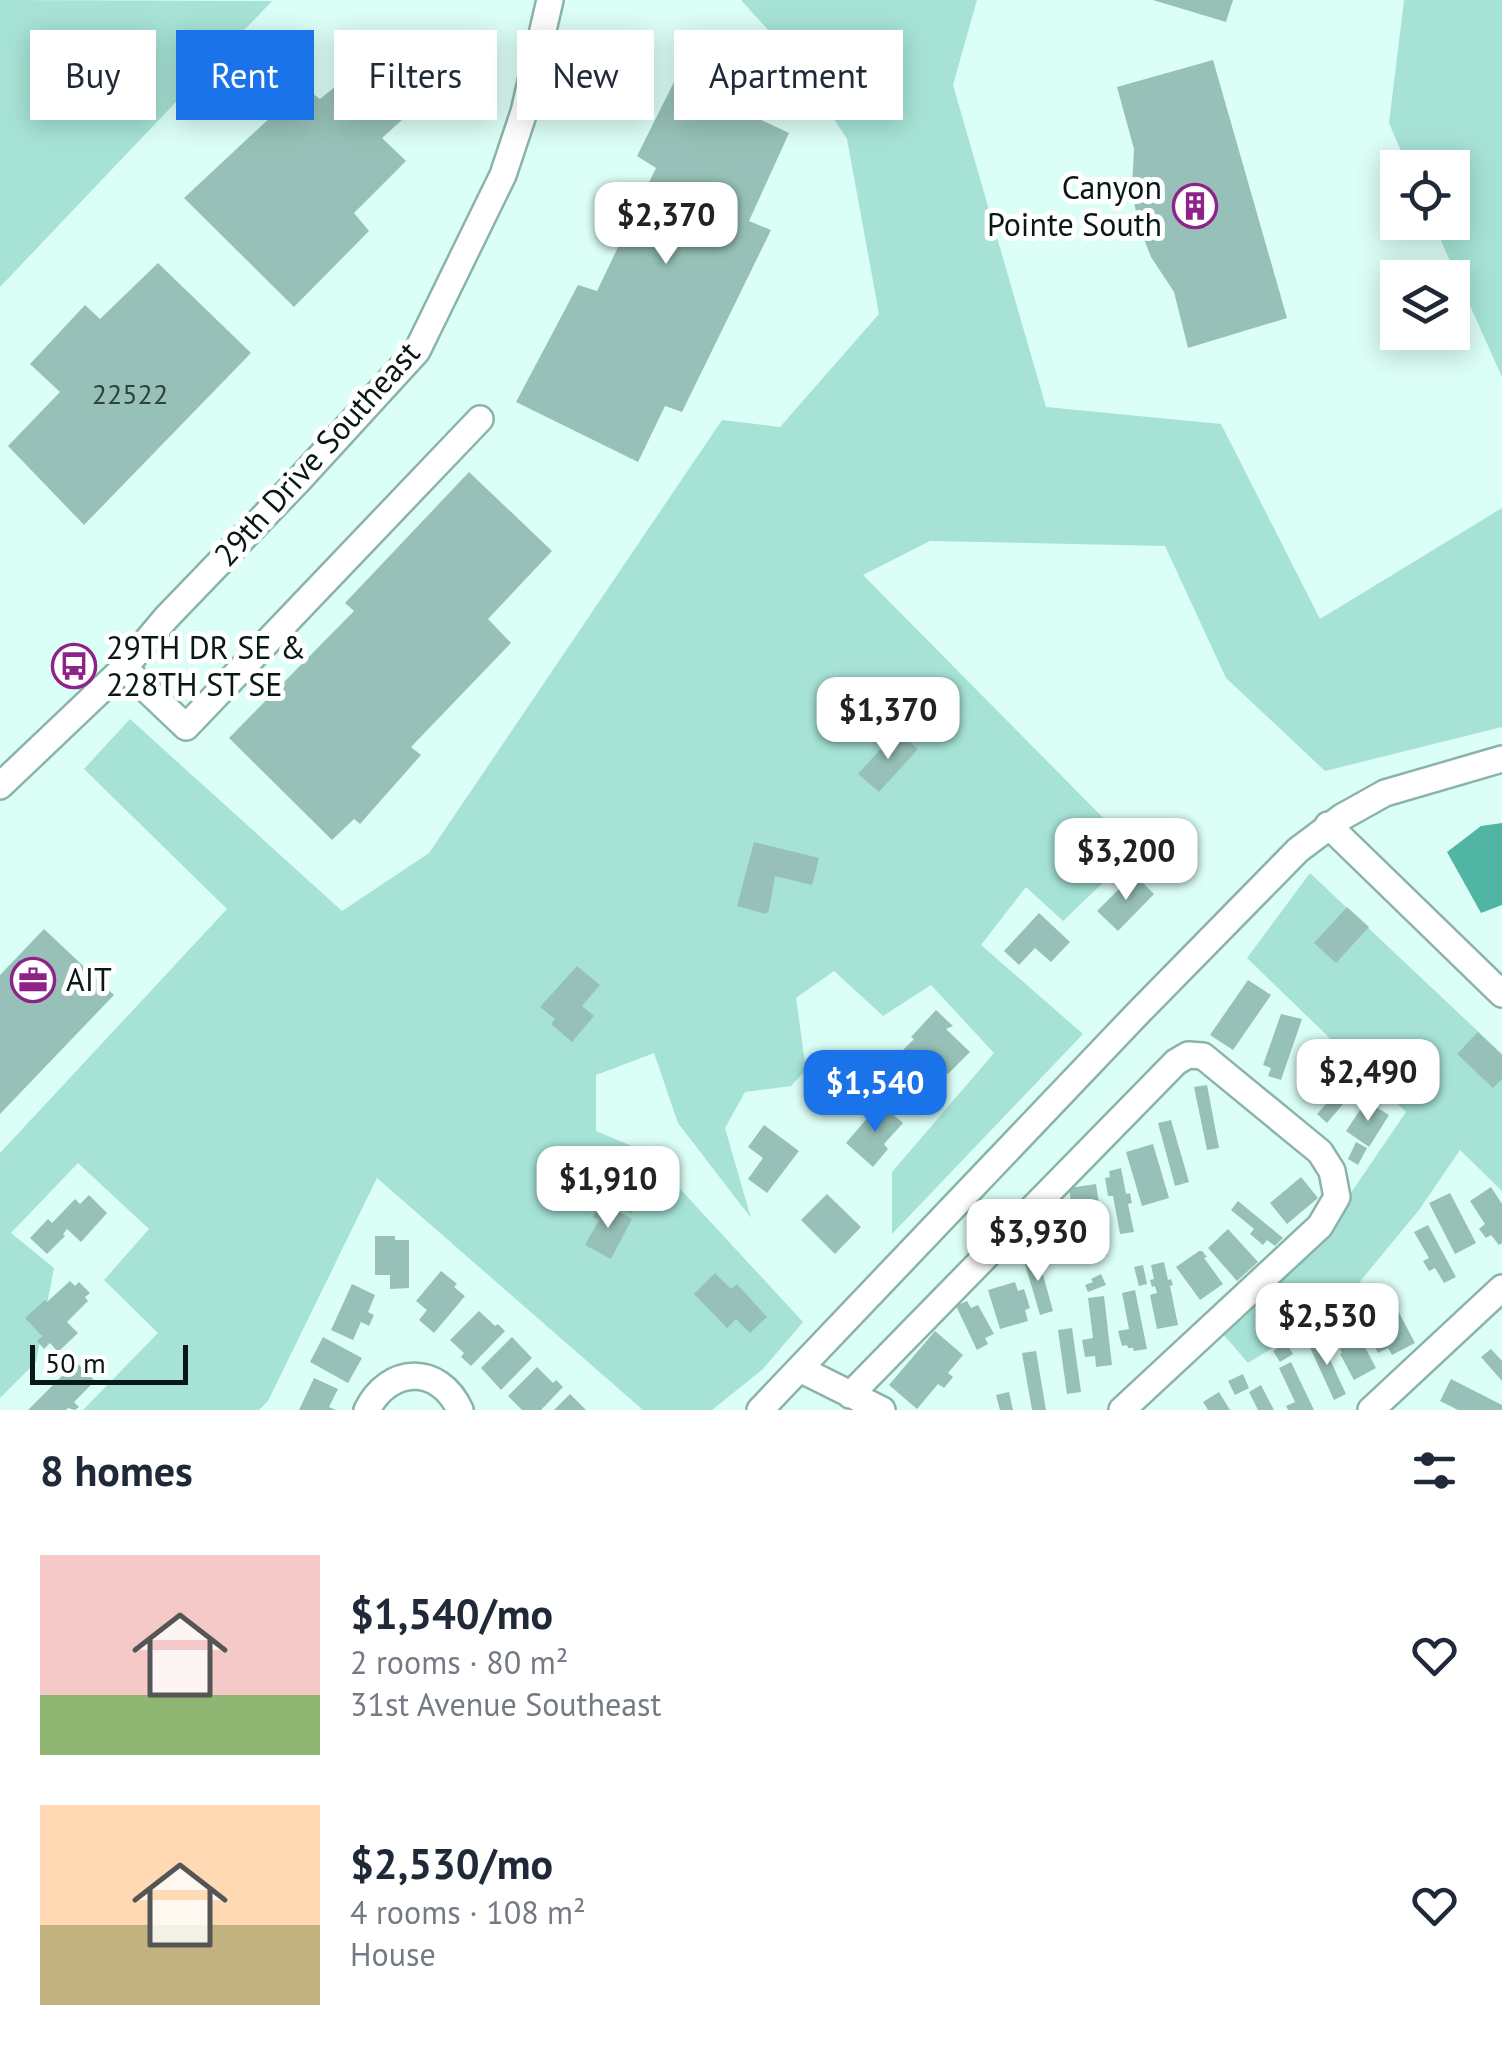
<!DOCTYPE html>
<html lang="en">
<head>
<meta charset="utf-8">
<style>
  body { margin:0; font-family:"PT Sans",sans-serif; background:#f2f2f3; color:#1f2937; height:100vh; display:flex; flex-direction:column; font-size:38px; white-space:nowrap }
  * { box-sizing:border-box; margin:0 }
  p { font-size:32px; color:#747a83 }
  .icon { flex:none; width:55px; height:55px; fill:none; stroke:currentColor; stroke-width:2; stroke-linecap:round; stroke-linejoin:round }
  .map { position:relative; height:1410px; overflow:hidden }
  .drawer { display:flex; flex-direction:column; background:#fff; flex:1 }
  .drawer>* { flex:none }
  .top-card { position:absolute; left:30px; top:30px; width:1000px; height:90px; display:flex; gap:20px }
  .tools { position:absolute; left:1380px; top:150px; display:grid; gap:20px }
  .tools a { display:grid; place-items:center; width:90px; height:90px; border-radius:0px; background:#fff; box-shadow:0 5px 25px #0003; font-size:50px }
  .scale { position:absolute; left:30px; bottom:25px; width:158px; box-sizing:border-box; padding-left:10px; border:5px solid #071815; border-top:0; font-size:28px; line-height:35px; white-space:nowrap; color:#071815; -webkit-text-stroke:8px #fff; paint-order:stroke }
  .price { position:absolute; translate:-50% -85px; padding:0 22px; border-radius:20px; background:#fff; color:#222; font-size:32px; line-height:65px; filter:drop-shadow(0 2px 5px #0008) }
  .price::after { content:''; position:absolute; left:50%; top:60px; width:30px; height:22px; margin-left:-15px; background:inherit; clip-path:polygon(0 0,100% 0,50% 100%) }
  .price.selected { background:#1a73e8; color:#fff }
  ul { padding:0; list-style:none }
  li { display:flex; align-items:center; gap:30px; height:250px; padding:0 40px }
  li span { display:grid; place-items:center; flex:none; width:280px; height:200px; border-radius:0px; color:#555 }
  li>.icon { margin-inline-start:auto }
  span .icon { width:120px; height:120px; fill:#fffc; stroke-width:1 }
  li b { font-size:42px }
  h2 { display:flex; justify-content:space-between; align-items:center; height:120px; padding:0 40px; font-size:42px }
  .pill { padding:0 35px; border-radius:0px; background:#fff; box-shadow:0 5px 25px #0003; font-size:35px; line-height:90px }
  .pill.selected { background:#1a73e8; color:#fff }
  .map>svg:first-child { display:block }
  .green { fill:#a6e3d6 }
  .water { fill:#51b5a4 }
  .building { fill:#97c1b8 }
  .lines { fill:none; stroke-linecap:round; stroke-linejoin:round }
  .minor-casing { stroke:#8ab4ab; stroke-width:30 }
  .minor { stroke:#fff; stroke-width:25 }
  .labels { text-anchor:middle; stroke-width:10; stroke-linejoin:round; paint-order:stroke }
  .number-label { font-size:28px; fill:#2b423e }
  .poi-label { font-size:32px; fill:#071815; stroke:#fff; text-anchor:start }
  .street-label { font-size:32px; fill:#071815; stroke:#fff }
</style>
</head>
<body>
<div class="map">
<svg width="1502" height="1410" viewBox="0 0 1502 1410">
  <rect width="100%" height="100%" fill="#dbfef6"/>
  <path class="green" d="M0 0 272 1 0 287Z
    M741 0H977L953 85 1046 407 1221 424 1320 619 1502 508V727L1325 771 1226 678 1165 546 930 541 863 575 1136 851 1063 921 1026 887 981 945 1083 1034 892 1234V1172L994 1053 931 985 883 1016 834 971 796 998 806 1070 791 1086 745 1092 725 1128 751 1218 678 1123 654 1053 596 1075V1131L646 1152 803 1322 763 1369 712 1410H643L377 1178 268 1401 259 1410H83L158 1333 104 1280 149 1229 78 1163 11 1233 54 1268 36 1362 0 1398V1153L227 909 84 769 130 719 342 911 429 853 722 420 780 427 879 314 847 139 798 63Z
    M1404 0H1502V377L1433 223 1452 222V168L1408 167 1389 123Z
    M1310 873 1502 1054V1191L1460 1150 1419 1210 1339 1307 1248 1363 1223 1334 1312 1250 1406 1112 1247 958Z"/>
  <path class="water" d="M1502 823V905L1481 913 1447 852 1481 826Z"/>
  <path class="building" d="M1153 0H1233L1226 22Z
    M402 45 444 82 382 138 406 161 354 213 369 231 294 307 184 198 303 87 320 99 367 61Z
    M689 52 769 88 755 117 789 133 749 221 771 230 682 412 665 406 638 462 516 402 578 285 597 291 656 168 637 156Z
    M1213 60 1287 318 1188 348 1174 292 1151 257 1138 224 1132 189 1134 149 1117 87Z
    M158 263 251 353 84 525 8 446 60 392 30 364 85 305 100 319Z
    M469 472 552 551 488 619 511 643 411 747 421 755 360 824 354 819 332 840 229 738 354 611 345 603Z
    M897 731 918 749 879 792 858 774Z
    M754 842 819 858 812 885 775 876 769 910 766 914 737 906Z
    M1134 874 1154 894 1118 931 1097 911Z
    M1347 907 1369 927 1336 963 1314 943Z
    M1039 913 1070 942 1051 962 1035 948 1019 965 1004 951Z
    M44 929 114 995 0 1114V975Z
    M577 966 600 985 582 1006 594 1016 572 1042 551 1024 555 1019 540 1007Z
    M1248 980 1271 995 1233 1050 1210 1035Z
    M936 1010 953 1026 946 1029 970 1052 948 1074 924 1052 915 1062 903 1050 914 1039 911 1037Z
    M1281 1014 1302 1019 1281 1080 1268 1076 1271 1068 1263 1065Z
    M1478 1032 1502 1055V1079L1493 1088 1457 1054Z
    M1324 1043 1335 1048 1314 1095 1302 1089 1306 1079 1297 1075 1301 1066 1311 1071Z
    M1357 1069 1366 1077 1327 1123 1317 1114Z
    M1207 1085 1219 1148 1207 1150 1194 1087Z
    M1366 1101 1389 1115 1369 1147 1346 1131Z
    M880 1103 903 1123 884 1144 888 1149 873 1167 846 1143Z
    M1171 1120 1189 1182 1175 1186 1158 1123Z
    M764 1125 799 1151 767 1193 748 1179 763 1158 748 1147Z
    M1356 1142 1367 1148 1358 1165 1348 1159Z
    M1153 1144 1169 1198 1142 1206 1126 1152Z
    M1121 1168 1126 1194 1130 1193 1132 1203 1128 1204 1134 1232 1120 1234 1113 1196H1108L1105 1178 1110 1177 1109 1171Z
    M1301 1177 1318 1198 1287 1224 1270 1203Z
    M1096 1184 1107 1256 1081 1258 1078 1237 1076 1238 1069 1188Z
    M1491 1187 1502 1204V1243L1499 1245 1491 1235 1486 1238 1479 1229 1485 1224 1470 1201Z
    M1450 1193 1476 1243 1455 1254 1429 1203Z
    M618 1194 636 1203 631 1213 613 1203Z
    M827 1194 861 1227 835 1254 801 1220Z
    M89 1195 107 1213 81 1242 67 1229 63 1234 65 1236 47 1254 30 1238 48 1219 52 1223 75 1199 80 1204Z
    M1238 1201 1283 1238 1275 1246 1267 1240 1263 1245 1250 1234 1254 1229 1231 1210Z
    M601 1202 632 1219 611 1259 585 1245 599 1220 593 1217Z
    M1428 1225 1456 1277 1444 1283 1435 1268 1429 1271 1423 1261 1429 1258 1414 1232Z
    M1228 1229 1258 1262 1237 1281 1208 1248Z
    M375 1236H395V1240H409V1288L390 1289V1275H375Z
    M1199 1251H1202L1207 1257 1204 1258 1223 1284 1200 1300 1176 1267Z
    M1037 1253 1053 1311 1040 1315 1023 1257Z
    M1164 1262 1168 1280 1171 1279 1173 1285 1170 1286 1178 1325 1157 1329 1150 1295 1157 1293 1155 1286 1152 1287 1150 1280 1154 1279 1151 1265Z
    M1143 1265 1147 1284 1139 1286 1134 1267Z
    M441 1271 457 1284 454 1287 465 1296 434 1333 419 1320 427 1310 416 1301Z
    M715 1273 731 1289 737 1284 767 1317 750 1333 736 1319 727 1328 694 1294Z
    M1101 1274 1106 1285 1088 1292 1085 1285 1093 1282 1091 1279Z
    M70 1281 75 1286 79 1282 90 1293 85 1297 88 1301 67 1322 78 1333 58 1352 50 1343 44 1349 37 1341 42 1336 25 1318 45 1300 47 1302Z
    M1015 1282 1018 1291 1024 1289 1030 1308 1025 1310 1028 1321 1000 1329 988 1290Z
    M352 1284 375 1295 368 1312 374 1315 369 1326 361 1322 353 1340 331 1330Z
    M1386 1288 1415 1343 1392 1355 1388 1348 1378 1353 1355 1310 1365 1305 1362 1301Z
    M1135 1290 1147 1349 1134 1351 1133 1348H1128L1127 1345 1122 1346 1118 1331 1129 1329 1122 1293Z
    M1104 1296 1112 1365 1096 1367 1095 1356 1085 1357 1082 1340 1093 1338 1088 1298Z
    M967 1301 971 1308 978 1305 994 1334 985 1338 988 1344 977 1350 956 1306Z
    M479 1311 495 1326 498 1324 505 1331 471 1366 461 1357 464 1353 450 1340Z
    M1348 1315 1376 1368 1354 1380 1340 1354 1342 1353 1340 1349 1349 1345 1336 1321Z
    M1072 1328 1081 1392 1067 1394 1058 1330Z
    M935 1331 963 1355 948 1373 953 1377 944 1388 938 1384 917 1409 889 1385Z
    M1319 1336 1346 1394 1334 1400 1307 1341Z
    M323 1337 362 1358 348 1383 310 1362Z
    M512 1337 532 1358 501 1390 481 1368Z
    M1286 1343 1293 1354 1280 1362 1273 1351Z
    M1491 1349 1502 1361V1381L1481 1357Z
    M1036 1351 1046 1410H1032L1022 1353Z
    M76 1362 95 1381 74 1402 79 1407 75 1410 68 1408 66 1410H28Z
    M1291 1362 1314 1410H1288L1286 1406 1295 1402 1279 1368Z
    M537 1367 553 1383 556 1380 563 1387 541 1410H522L508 1396Z
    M1243 1374 1249 1388 1235 1395 1228 1381Z
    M314 1378 338 1389 329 1407 336 1410H299Z
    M1451 1379 1502 1405V1410H1458L1440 1401Z
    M1261 1385 1274 1410H1258L1249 1392Z
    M1009 1392 1013 1410H1000L996 1395Z
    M1219 1392 1230 1410H1208L1203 1402Z
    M570 1394 586 1410H554Z"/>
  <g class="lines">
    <defs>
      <path id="minor" d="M124 668 186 727 480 419
        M0 786 124 668 166 618 298 481 417 351 503 175 524 112 550 0
        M1328 825 1502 994
        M800 1369 882 1410
        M850 1395 1176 1062 1188 1055 1203 1056 1320 1152 1332 1171 1337 1197 1320 1226 1122 1410
        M367 1410C389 1366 439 1364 460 1410
        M760 1410 1140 1011 1298 850 1342 817 1385 793 1502 759
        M1371 1410 1502 1288"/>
    </defs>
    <use href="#minor" class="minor-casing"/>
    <use href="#minor" class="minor"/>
  </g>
  <defs>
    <symbol id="building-ring" viewBox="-11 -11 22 22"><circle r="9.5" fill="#fff" stroke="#8d2388" stroke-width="1.5"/><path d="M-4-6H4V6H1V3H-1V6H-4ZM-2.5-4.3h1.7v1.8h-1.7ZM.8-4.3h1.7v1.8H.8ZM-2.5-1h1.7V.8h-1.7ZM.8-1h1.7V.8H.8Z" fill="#8d2388"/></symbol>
    <symbol id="bus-ring" viewBox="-11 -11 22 22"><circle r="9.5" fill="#fff" stroke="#8d2388" stroke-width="1.5"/><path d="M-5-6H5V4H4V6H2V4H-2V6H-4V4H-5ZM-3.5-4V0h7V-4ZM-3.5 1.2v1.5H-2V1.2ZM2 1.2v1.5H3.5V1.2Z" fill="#8d2388"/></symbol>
    <symbol id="office-ring" viewBox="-11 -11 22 22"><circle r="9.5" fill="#fff" stroke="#8d2388" stroke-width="1.5"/><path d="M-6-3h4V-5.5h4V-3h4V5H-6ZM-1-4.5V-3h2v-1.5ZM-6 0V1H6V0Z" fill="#8d2388"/></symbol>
  </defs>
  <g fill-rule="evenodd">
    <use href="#building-ring" x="1170" y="181" width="50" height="50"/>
    <use href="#bus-ring" x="49" y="641" width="50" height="50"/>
    <use href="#office-ring" x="8" y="955" width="50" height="50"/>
  </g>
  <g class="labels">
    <g class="number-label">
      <text x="130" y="404">22522</text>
    </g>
    <g class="poi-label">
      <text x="1162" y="199" text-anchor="end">Canyon<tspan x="1162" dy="37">Pointe South</tspan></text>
      <text x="106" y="659">29TH DR SE &amp;<tspan x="106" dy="37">228TH ST SE</tspan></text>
      <text x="66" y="991">AIT</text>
    </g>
    <g class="street-label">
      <text transform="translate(317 454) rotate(-48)" y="11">29th Drive Southeast</text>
    </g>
  </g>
</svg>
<div class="tools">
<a><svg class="icon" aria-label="locate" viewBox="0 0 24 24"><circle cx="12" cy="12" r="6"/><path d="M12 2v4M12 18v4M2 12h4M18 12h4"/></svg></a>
<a><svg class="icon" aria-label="layers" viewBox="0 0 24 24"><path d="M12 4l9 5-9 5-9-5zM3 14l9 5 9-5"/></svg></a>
</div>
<div class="scale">50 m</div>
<b class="price" style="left:666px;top:267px">$2,370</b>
<b class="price" style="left:888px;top:762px">$1,370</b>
<b class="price" style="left:1126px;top:903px">$3,200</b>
<b class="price" style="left:1368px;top:1124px">$2,490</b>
<b class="price selected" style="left:875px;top:1135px">$1,540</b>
<b class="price" style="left:608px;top:1231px">$1,910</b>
<b class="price" style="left:1038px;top:1284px">$3,930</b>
<b class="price" style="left:1327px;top:1368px">$2,530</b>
<div class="top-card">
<a class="pill">Buy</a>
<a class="pill selected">Rent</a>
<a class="pill">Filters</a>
<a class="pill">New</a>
<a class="pill">Apartment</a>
</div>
</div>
<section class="drawer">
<h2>8 homes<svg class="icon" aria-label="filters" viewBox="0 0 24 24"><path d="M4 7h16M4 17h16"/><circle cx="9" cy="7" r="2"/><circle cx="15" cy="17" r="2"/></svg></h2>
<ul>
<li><span style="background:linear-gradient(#f6c9c9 70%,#8fb573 0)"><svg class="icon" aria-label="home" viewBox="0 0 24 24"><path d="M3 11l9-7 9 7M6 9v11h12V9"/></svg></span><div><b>$1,540/mo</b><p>2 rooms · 80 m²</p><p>31st Avenue Southeast</p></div><svg class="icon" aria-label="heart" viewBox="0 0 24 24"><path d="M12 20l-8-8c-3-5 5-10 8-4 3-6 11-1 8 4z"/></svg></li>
<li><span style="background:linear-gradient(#ffd9b3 60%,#c2b280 0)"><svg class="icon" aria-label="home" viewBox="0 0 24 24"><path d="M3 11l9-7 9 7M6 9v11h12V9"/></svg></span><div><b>$2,530/mo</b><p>4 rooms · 108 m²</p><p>House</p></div><svg class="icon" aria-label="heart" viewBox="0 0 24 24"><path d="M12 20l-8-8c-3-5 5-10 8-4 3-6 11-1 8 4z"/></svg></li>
</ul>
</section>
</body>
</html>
